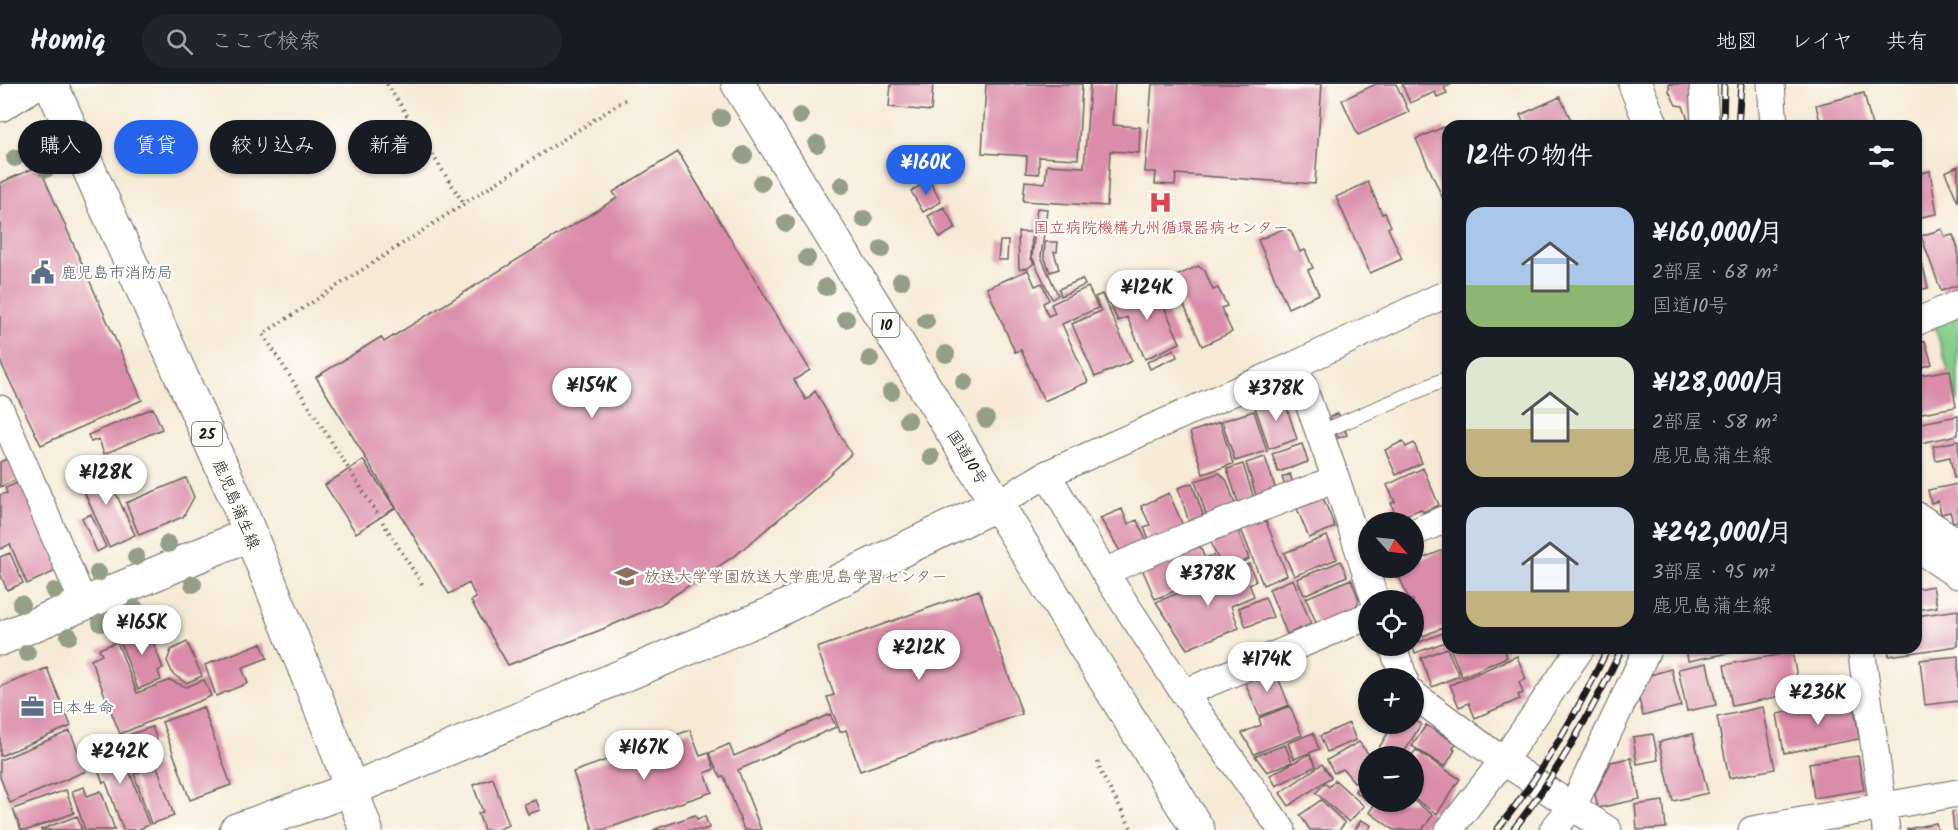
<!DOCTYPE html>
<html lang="ja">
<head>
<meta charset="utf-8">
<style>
  body { margin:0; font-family:Kalam,"Klee One",sans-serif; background:#20242c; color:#f1f3f6; height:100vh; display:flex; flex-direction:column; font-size:22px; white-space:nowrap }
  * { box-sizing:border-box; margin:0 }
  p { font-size:20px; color:#9ea1a6 }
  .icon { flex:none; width:33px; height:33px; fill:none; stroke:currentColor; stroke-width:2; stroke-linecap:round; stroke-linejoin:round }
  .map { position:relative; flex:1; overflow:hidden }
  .sheet { position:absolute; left:1442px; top:36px; width:480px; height:534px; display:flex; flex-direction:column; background:#171b24; border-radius:18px; box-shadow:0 2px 4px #0004 }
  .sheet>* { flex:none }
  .hud { position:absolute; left:18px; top:36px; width:570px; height:54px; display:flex; gap:12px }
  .needle { width:39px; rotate:117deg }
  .fabs { position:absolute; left:1358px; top:428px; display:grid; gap:12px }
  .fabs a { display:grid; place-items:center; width:66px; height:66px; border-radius:50%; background:#171b24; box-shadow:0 2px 4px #0004; font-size:30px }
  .price { position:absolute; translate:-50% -51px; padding:0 14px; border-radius:21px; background:#fff; color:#222; font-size:20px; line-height:39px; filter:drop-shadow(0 2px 3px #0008) }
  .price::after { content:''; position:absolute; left:50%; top:36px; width:18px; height:14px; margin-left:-9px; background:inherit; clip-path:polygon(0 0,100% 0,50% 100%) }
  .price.selected { background:#2563eb; color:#fff }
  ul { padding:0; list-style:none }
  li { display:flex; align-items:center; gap:18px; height:150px; padding:0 24px }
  li span { display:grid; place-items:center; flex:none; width:168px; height:120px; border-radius:18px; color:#555 }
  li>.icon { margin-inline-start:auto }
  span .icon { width:72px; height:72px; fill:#fffc; stroke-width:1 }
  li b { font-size:26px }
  h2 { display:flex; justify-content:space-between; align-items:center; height:72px; padding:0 24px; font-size:26px }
  .chip { padding:0 21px; border-radius:27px; background:#171b24; box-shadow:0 2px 4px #0004; font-size:21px; line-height:54px }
  .chip.selected { background:#2563eb; color:#fff }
  header { display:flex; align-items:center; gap:36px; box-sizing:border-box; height:84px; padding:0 30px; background:#171b24; border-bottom:2px solid #363941 }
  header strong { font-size:28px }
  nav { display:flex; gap:33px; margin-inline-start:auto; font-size:21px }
  .search { width:420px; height:54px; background:#20242c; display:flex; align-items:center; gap:15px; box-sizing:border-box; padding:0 21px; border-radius:33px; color:#9ea1a6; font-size:22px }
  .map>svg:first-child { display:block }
  .green { fill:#83cc89; stroke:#507452; stroke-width:1.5 }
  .building { fill:#da8ca9 }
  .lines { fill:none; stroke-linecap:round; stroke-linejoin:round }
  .lane-casing { stroke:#68645d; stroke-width:16 }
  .street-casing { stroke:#68645d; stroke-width:29 }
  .secondary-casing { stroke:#68645d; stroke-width:35 }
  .primary-casing { stroke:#68645d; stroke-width:35 }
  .highway-casing { stroke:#68645d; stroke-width:35 }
  .path { stroke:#68645d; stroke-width:4; stroke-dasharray:1.5 4.5; stroke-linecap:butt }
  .lane { stroke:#fff; stroke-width:14 }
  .street { stroke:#fff; stroke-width:27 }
  .secondary { stroke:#fff; stroke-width:33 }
  .primary { stroke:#fff; stroke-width:33 }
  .highway { stroke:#fff; stroke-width:33 }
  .rail-casing { stroke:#1c1c1c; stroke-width:7 }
  .rail { stroke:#fdfcf7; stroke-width:4.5; stroke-dasharray:14; stroke-linecap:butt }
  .tree { fill:#959f88 }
  .labels { text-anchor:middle; stroke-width:4.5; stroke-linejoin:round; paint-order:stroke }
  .shield { fill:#fdfcf7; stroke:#605f5e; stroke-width:1.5 }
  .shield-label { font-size:15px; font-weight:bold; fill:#1c1c1c }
  .health-label { font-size:16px; fill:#be3a42; stroke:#fdfcf7 }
  .service-label { font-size:16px; fill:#4e5e75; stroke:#fdfcf7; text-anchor:start }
  .street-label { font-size:16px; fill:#1c1c1c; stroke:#fdfcf7 }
  .education-label { font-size:16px; fill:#785e54; stroke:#fdfcf7; text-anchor:start }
</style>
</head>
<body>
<header>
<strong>Homiq</strong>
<div class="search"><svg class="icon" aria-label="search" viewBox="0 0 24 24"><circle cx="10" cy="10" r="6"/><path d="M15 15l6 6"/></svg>ここで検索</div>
<nav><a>地図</a><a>レイヤ</a><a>共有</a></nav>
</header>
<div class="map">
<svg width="1958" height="746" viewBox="0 0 1958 746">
  <rect width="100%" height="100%" fill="#fdfcf7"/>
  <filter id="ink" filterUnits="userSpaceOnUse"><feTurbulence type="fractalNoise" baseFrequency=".0167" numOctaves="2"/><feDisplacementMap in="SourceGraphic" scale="12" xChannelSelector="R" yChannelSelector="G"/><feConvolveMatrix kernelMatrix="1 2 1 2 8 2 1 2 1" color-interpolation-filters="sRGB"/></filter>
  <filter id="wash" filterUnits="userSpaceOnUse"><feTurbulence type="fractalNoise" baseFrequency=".008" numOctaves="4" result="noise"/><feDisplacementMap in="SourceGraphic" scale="24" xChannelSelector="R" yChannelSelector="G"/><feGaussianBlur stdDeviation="1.35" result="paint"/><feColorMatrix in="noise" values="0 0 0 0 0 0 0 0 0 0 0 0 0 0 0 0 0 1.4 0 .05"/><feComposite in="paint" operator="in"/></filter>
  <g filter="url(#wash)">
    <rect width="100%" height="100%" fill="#f6ead6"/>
    <path class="green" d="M1958 229V319L1934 240Z"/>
    <g id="blocks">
      <path class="building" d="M891 0H933L931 27 889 23Z
        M986 0H1082L1078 75 1039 73V90L1026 89 1027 72 982 69Z
        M1090 0H1115L1112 41 1140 43 1139 69 1110 67 1107 122 1023 117 1025 97 1045 99 1047 81 1084 83Z
        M1152 0H1322L1315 100 1176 90 1175 101 1155 100 1156 88H1145Z
        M1376 0H1396L1409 28 1358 51 1342 16Z
        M1402 0H1452L1444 4 1447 9 1437 13 1435 8 1410 19Z
        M1669 0H1694L1698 42H1690L1683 22 1676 21 1669 7Z
        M1864 9 1872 42H1821L1816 21Z
        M1560 13 1574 42H1525L1520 31Z
        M1444 43 1448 50V126L1416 55Z
        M678 68 810 286 794 296 806 316 815 307 851 370 812 407 736 471 661 520 598 547 508 581 471 517 476 514 469 499 449 510 316 293 381 253 384 258 617 114 613 108Z
        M910 77 917 90 904 98 897 84Z
        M39 82 142 316 41 361 0 277V99Z
        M1958 82V118L1945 88Z
        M1930 87 1937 130 1916 134V90Z
        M929 96 941 118 923 128 911 107Z
        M1368 98 1382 130 1385 129 1391 142 1388 144 1402 175 1370 189 1336 113Z
        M944 123 956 144 940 154 928 132Z
        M1037 124 1047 125 1041 173 1058 211 1052 215 1032 173Z
        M1285 144 1291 147 1300 168 1305 166 1313 184 1308 186 1319 210 1288 224 1258 156Z
        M1942 145 1945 153 1953 151 1958 165V201L1941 207 1921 152Z
        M1018 148H1032L1031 174 1034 179 1028 184 1019 185Z
        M1000 157H1008L1007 176H998Z
        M1045 158H1058L1057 168H1054L1059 185 1050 188 1044 172Z
        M1916 164H1919L1928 204 1916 207Z
        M1198 182 1205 187 1213 206 1218 204 1227 222 1221 224 1232 248 1202 262 1172 194Z
        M1028 186 1035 202 1042 199 1049 216 1043 219 1048 232 1055 229 1051 220 1088 203 1098 224 1062 240 1088 298 1044 317 1021 266 1015 268 987 204Z
        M1082 195 1085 201 1061 212 1059 205Z
        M1154 200 1180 259 1145 275 1127 233 1118 237 1110 220Z
        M1102 210 1132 277 1095 293 1072 240 1101 227 1095 213Z
        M1925 257 1932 280 1916 285V260Z
        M1174 265 1177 273 1150 285 1147 278Z
        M1950 286 1956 323 1916 330V292Z
        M1279 312 1284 315 1297 355 1269 365 1254 320Z
        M153 324 162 345 104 370 99 355 91 358 88 351Z
        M1254 327 1267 367 1235 377 1222 337Z
        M1338 329 1347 351 1338 354 1330 333Z
        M1958 332V351L1916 360V340Z
        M1220 338 1233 380 1203 390 1190 348Z
        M1403 357 1406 363 1414 359 1422 379 1396 391 1385 366Z
        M1958 357V393L1954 394 1950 373 1936 376 1933 362Z
        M1302 360 1308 378 1278 388 1272 370Z
        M1265 373 1277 409 1257 415 1246 379Z
        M9 374 18 395 0 403V378Z
        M363 376 395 424 356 449 325 401Z
        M1243 380 1254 415 1239 421 1227 385Z
        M103 381 135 451 109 463 77 392Z
        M1423 384 1439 421 1423 428 1421 425 1388 438 1385 432 1394 427 1391 419 1395 418 1387 401Z
        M1220 389 1227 397 1236 423 1207 433 1195 397Z
        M1290 390 1294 403 1286 406 1282 393Z
        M186 394 194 413 183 433 139 451 126 419Z
        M22 397 60 485 27 500 10 460 1 465 0 462V411L7 409 5 404Z
        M1192 399 1205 436 1190 441 1178 404Z
        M1958 400V437L1953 438 1950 428 1941 430 1938 417 1931 419 1928 406Z
        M1169 409 1184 444 1150 458 1144 443 1150 441 1141 422Z
        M1322 411 1335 443 1309 454 1296 422Z
        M1122 425 1128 440 1137 436 1148 461 1123 472 1100 434Z
        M91 430 106 463 97 468 82 434Z
        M1265 435 1287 491 1263 501 1241 445Z
        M1236 442 1249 475 1222 486 1209 453Z
        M1327 452 1337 475 1294 492 1284 469Z
        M1200 462 1205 475 1213 471 1220 489 1155 515 1141 482 1187 463 1188 467Z
        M1448 464V525L1444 543 1423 552 1413 526V516H1409L1396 485 1413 483V478Z
        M10 469 23 499 7 506 0 489V473Z
        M1341 477 1347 492 1304 511 1297 495Z
        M1249 480 1256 497 1249 500 1254 512 1231 522 1239 544 1187 565 1156 518Z
        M1293 495 1311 540 1287 550 1269 505Z
        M1351 495 1359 516 1354 526 1317 541 1306 514Z
        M1933 502 1937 523 1916 526V505Z
        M979 506 1022 630 860 687 846 646 840 648 827 613 834 611 817 564Z
        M1265 513 1273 533 1246 543 1239 524Z
        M1958 526V562L1889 572 1888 564H1916V532Z
        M146 540 163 584 158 587 161 596 138 605 118 552Z
        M1448 547V557L1415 569 1412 561 1413 553 1416 548 1420 558Z
        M117 558 137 609 170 596 186 603 204 596 211 612 120 650 91 576 102 571 99 565Z
        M187 558 202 592 186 599 173 590 167 577 171 566Z
        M261 559 267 574 242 584 248 599 216 612 205 581Z
        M1447 564 1459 592 1432 603 1421 574Z
        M1450 564H1504L1507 573 1462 593Z
        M1686 564H1751V565L1688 577Z
        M1792 568 1800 608 1732 622 1724 581Z
        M1517 572 1526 595 1519 598 1523 609 1518 611 1520 615 1475 634 1469 619 1459 623 1450 601Z
        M1958 572V617L1925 621 1920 576Z
        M1707 579 1716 621 1687 627 1678 585Z
        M47 584 71 642 0 672V603Z
        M1671 585 1681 622 1643 632 1637 607 1647 592Z
        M1275 586 1289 621 1259 632 1245 598Z
        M1853 616 1859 655 1784 669 1777 630Z
        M1290 622 1302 651 1254 670 1242 649 1261 641 1259 634Z
        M203 623 231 701 190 716 162 638Z
        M1763 623 1775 685 1729 694 1717 633Z
        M830 630 836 643 738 686 761 746H744L724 692 721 694 709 669 729 660 734 672Z
        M1413 635 1421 640 1402 672H1374L1394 639H1413Z
        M1349 639 1356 656 1327 668 1320 652Z
        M1426 641 1456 659 1453 665 1455 666 1445 683 1412 662Z
        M152 643 157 656 147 659 150 665 130 673 123 653Z
        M690 646 700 672 709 669 714 685 705 689 712 708 603 746H593L573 688Z
        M70 647 86 687 10 719 0 693V676Z
        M1313 649 1319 665 1294 675 1288 659Z
        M1653 650 1658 676 1637 680 1633 653Z
        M1693 650 1708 709 1673 717 1659 658Z
        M118 655 149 741 137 746H123L106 698 103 699 90 665Z
        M1359 658 1370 672H1368V685L1355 699 1343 685 1334 689 1327 676Z
        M1285 661 1292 678 1267 688 1255 672Z
        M1416 666 1460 695 1437 730 1413 714V672H1411Z
        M1310 670 1316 682 1276 702 1270 691Z
        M1858 672 1864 706 1814 714 1809 679Z
        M1631 674 1640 715 1598 724 1595 710 1611 678Z
        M1322 680 1331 693 1289 722 1280 709Z
        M157 682 174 732 151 740 134 690Z
        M1368 689V717L1355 707Z
        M493 694 509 741 496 746H484L478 729 483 728 473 701Z
        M1335 696 1364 722 1349 738 1316 709 1325 699 1329 703Z
        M84 703 87 712 101 707 115 746H85L72 707Z
        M66 706 74 729 28 746H21L13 725Z
        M536 716 540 726 528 730 524 720Z
        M1321 716 1345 739 1339 746H1310L1300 731Z
        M1377 717H1414L1433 731 1422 746H1394L1369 728Z
        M1663 717 1666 744 1637 746 1635 721Z
        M1958 727V746H1954L1952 728Z
        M695 731 697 735 705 732 709 744 702 746H653Z
        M77 732 82 746H40Z
        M1361 736 1371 741 1369 746H1355Z
        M1936 739 1938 746H1907V745Z"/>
    </g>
  </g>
  <g filter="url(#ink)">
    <use href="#blocks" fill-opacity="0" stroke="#68645d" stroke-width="1.5"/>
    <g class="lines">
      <defs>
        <path id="lane" d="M1319 349 1448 294"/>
        <path id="street" d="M1703 0 1705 42
          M1771 0 1774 42
          M1916 238 1958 220
          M1295 281 1336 395 1375 516
          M0 325 83 518
          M1047 390 1104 488 1184 609 1282 746
          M997 420 1047 390 1295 281 1448 209
          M1916 431 1958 458
          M1413 449 1448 434
          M1104 488 1191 451 1336 395
          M1392 561 1404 594
          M1861 564 1886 746
          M1184 609 1368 532
          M1413 610 1503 677 1608 746
          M1449 746 1503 677 1581 564
          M1553 746 1573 722 1648 564
          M1752 746 1958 709"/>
        <path id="secondary" d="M1635 0 1652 42
          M0 21 34 0
          M1916 460 1958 488
          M0 555 250 450
          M236 746 352 705 768 531 997 420"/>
        <path id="primary" d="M51 0 236 415 333 655 366 746"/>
        <path id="highway" d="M738 0 1198 746"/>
      </defs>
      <use href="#lane" class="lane-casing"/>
      <use href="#street" class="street-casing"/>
      <use href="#secondary" class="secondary-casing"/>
      <use href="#primary" class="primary-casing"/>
      <use href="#highway" class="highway-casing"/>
      <path class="path" d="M387 0 464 120
        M422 500 263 250 626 15
        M1098 678 1100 687 1132 746"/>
      <use href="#lane" class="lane"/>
      <use href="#street" class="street"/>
      <use href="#secondary" class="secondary"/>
      <use href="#primary" class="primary"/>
      <use href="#highway" class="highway"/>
      <defs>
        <path id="rail" d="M1723 42 1724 0
          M1738 42 1741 0
          M1497 746C1541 691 1578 628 1608 564
          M1513 746C1557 691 1592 627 1622 564"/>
      </defs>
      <use href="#rail" class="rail-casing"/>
      <use href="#rail" class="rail"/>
    </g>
    <g class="tree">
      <circle cx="800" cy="32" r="9"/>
      <circle cx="721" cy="34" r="9"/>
      <circle cx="817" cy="60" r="9"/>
      <circle cx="744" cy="71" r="9"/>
      <circle cx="15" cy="74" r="9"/>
      <circle cx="46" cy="85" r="9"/>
      <circle cx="761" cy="99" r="9"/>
      <circle cx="842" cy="101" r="9"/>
      <circle cx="864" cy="135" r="9"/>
      <circle cx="786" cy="139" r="9"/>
      <circle cx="882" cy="165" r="9"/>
      <circle cx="807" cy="174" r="9"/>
      <circle cx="901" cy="197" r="9"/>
      <circle cx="826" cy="203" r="9"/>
      <circle cx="846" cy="235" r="9"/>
      <circle cx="926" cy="237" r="9"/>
      <circle cx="946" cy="270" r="9"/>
      <circle cx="870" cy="275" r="9"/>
      <circle cx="964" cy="298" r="9"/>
      <circle cx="891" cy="308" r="9"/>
      <circle cx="986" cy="335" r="9"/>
      <circle cx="908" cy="336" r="9"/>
      <circle cx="931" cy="373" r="9"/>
      <circle cx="168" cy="460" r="9"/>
      <circle cx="136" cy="473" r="9"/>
      <circle cx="98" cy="489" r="9"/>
      <circle cx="193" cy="500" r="9"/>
      <circle cx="54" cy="507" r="9"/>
      <circle cx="21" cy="520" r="9"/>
      <circle cx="135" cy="524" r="9"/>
      <circle cx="101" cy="539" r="9"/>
      <circle cx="69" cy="552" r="9"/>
      <circle cx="27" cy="569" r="9"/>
    </g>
  </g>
  <defs>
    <symbol id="hospital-bare" viewBox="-9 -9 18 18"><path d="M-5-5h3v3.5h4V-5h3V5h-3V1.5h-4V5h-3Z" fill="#e0444e" stroke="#fdfcf7" stroke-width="2.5" paint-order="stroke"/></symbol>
    <symbol id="civic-bare" viewBox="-9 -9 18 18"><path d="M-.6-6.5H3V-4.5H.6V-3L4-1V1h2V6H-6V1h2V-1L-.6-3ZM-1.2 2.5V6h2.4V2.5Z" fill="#5c6f8a" stroke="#fdfcf7" stroke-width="2.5" paint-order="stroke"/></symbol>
    <symbol id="university-bare" viewBox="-9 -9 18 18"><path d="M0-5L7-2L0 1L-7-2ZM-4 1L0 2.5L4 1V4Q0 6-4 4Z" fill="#8d6e63" stroke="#fdfcf7" stroke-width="2.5" paint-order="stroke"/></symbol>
    <symbol id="office-bare" viewBox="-9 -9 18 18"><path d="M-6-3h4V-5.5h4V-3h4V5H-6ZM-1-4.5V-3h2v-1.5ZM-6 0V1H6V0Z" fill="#5c6f8a" stroke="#fdfcf7" stroke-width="2.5" paint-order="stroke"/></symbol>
  </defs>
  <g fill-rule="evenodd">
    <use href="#hospital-bare" x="1144" y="102" width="33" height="33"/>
    <use href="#civic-bare" x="26" y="172" width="33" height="33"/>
    <use href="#university-bare" x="610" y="476" width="33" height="33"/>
    <use href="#office-bare" x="16" y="606" width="33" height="33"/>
  </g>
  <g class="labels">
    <g class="shield">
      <rect x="872.5" y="229" width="27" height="24" rx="4.5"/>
      <rect x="192" y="338" width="30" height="24" rx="4.5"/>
    </g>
    <g class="shield-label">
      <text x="886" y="246">10</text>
      <text x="207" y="355">25</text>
    </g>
    <g class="health-label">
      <text x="1161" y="149">国立病院機構九州循環器病センター</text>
    </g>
    <g class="service-label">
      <text x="61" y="194">鹿児島市消防局</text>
      <text x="50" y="629">日本生命</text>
    </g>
    <g class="street-label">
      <text transform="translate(968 373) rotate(58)" y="6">国道10号</text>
      <text transform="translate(237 420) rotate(67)" y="6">鹿児島蒲生線</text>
    </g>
    <g class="education-label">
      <text x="644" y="498">放送大学学園放送大学鹿児島学習センター</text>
    </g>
  </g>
</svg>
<div class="fabs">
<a><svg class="needle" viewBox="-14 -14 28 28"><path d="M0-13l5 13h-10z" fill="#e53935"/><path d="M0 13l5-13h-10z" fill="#9ea1a6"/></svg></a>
<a><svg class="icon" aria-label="locate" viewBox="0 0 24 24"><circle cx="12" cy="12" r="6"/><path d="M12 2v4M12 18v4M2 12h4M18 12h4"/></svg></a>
<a>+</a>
<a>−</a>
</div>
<b class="price selected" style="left:926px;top:112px">¥160K</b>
<b class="price" style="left:1147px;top:237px">¥124K</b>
<b class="price" style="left:592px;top:335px">¥154K</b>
<b class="price" style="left:1276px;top:338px">¥378K</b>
<b class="price" style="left:106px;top:422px">¥128K</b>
<b class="price" style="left:1208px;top:523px">¥378K</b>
<b class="price" style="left:142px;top:572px">¥165K</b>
<b class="price" style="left:919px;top:597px">¥212K</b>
<b class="price" style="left:1267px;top:609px">¥174K</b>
<b class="price" style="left:1818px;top:642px">¥236K</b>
<b class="price" style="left:644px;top:697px">¥167K</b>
<b class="price" style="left:120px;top:701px">¥242K</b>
<div class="hud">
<a class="chip">購入</a>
<a class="chip selected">賃貸</a>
<a class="chip">絞り込み</a>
<a class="chip">新着</a>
</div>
<section class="sheet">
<h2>12件の物件<svg class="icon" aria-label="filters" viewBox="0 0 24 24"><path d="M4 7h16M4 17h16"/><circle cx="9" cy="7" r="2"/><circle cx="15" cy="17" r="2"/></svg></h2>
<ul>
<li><span style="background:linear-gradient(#a9c7e8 65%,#8fb573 0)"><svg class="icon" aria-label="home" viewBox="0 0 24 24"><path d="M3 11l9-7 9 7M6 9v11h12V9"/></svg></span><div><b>¥160,000/月</b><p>2部屋 · 68 m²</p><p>国道10号</p></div></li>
<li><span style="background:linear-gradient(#dfe7d0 60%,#c2b280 0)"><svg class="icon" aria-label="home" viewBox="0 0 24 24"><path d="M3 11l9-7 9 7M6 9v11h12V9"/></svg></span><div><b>¥128,000/月</b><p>2部屋 · 58 m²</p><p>鹿児島蒲生線</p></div></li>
<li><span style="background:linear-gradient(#c9d6e8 70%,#c2b280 0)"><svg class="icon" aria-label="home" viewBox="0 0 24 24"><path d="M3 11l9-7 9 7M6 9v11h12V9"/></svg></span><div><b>¥242,000/月</b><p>3部屋 · 95 m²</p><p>鹿児島蒲生線</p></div></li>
</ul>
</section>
</div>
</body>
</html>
